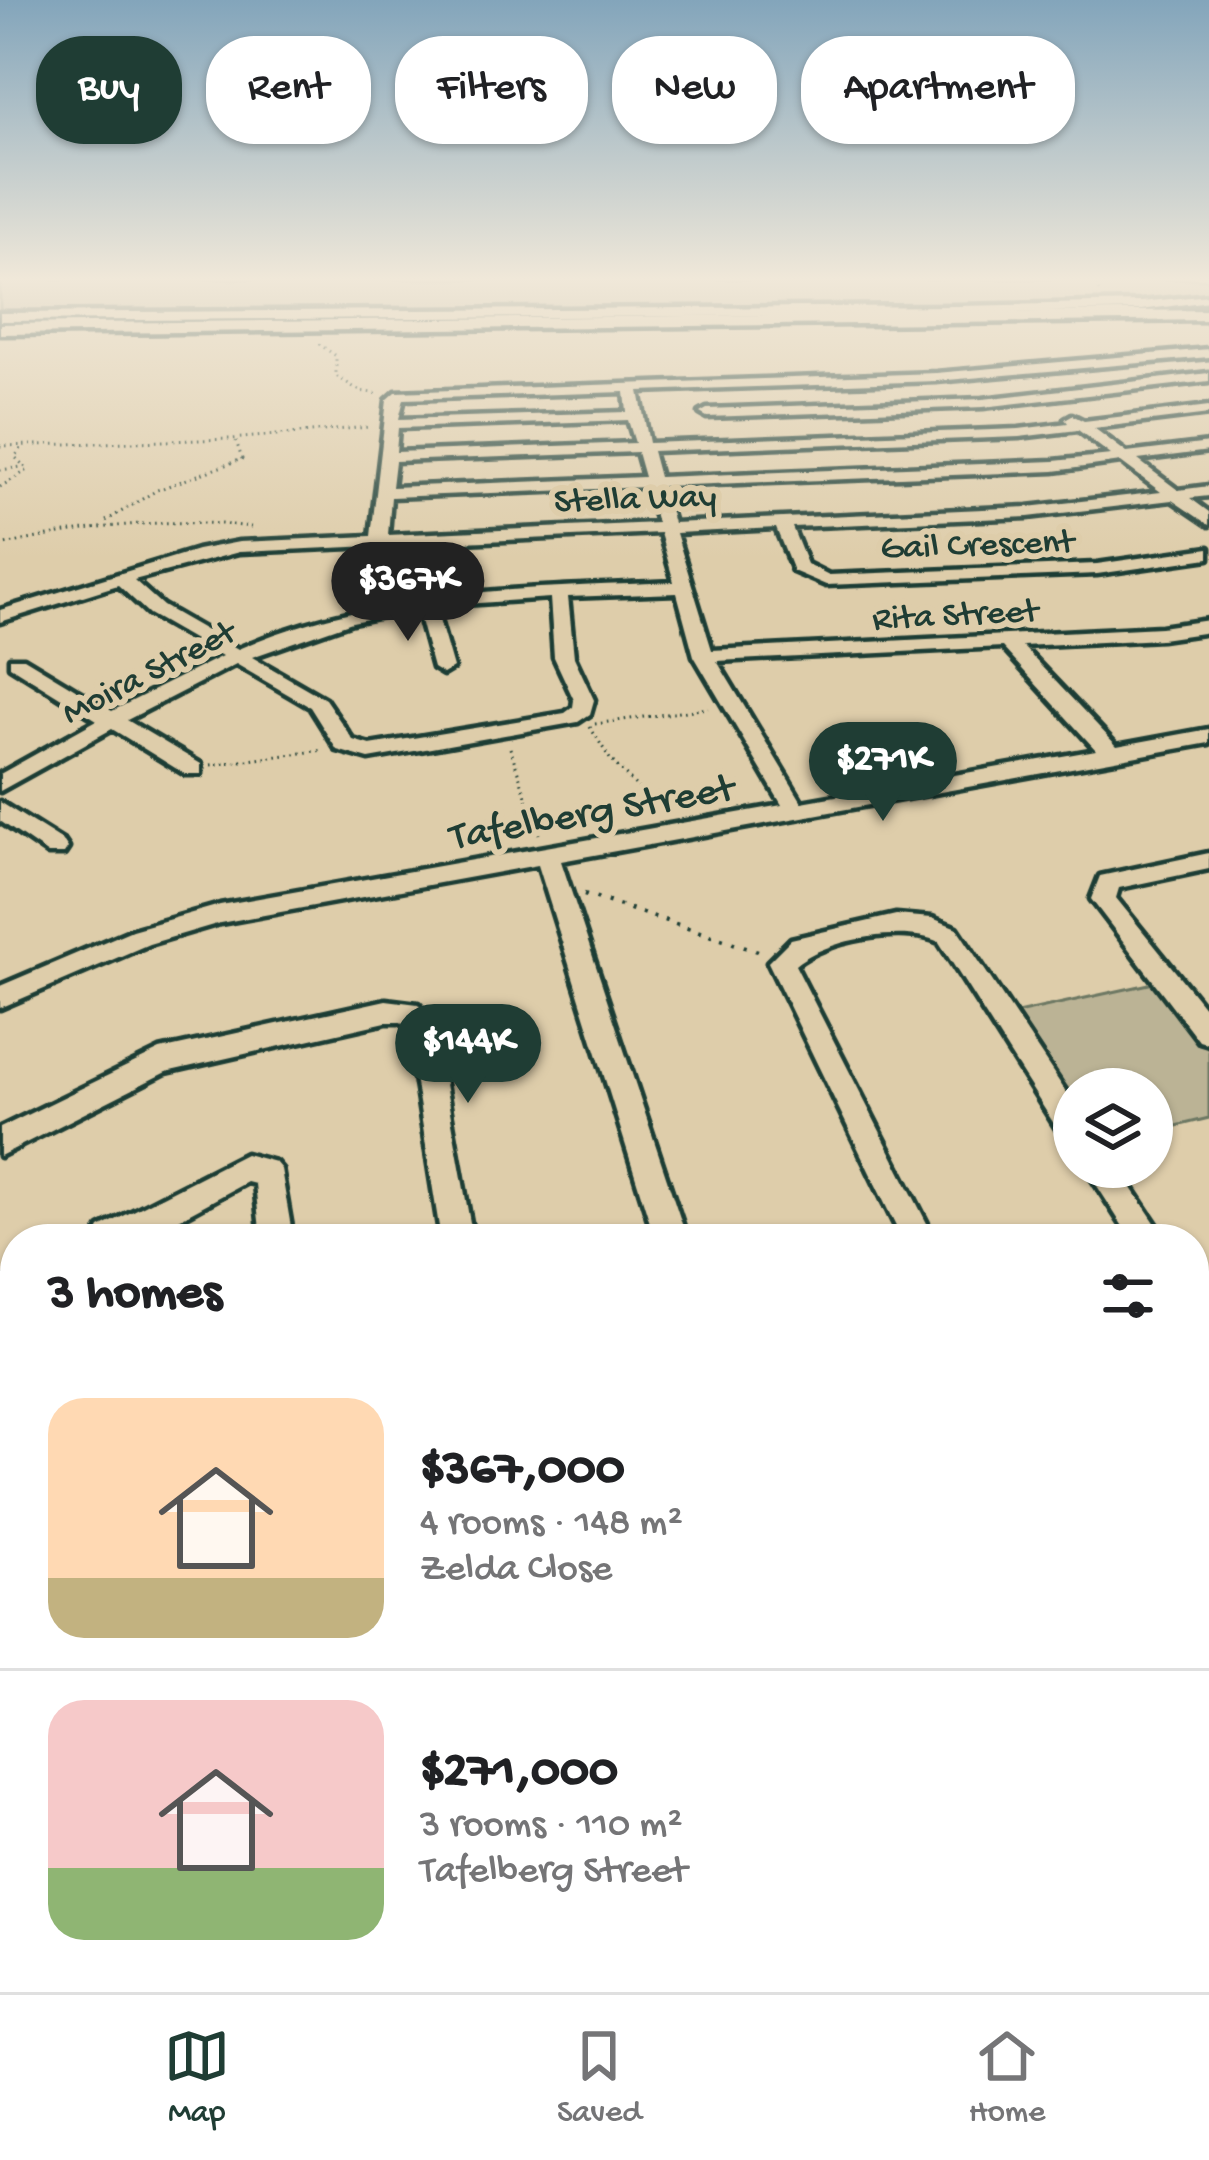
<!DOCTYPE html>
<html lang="en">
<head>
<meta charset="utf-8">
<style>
  body { margin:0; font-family:"Gochi Hand",sans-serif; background:#f2f2f2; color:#202124; height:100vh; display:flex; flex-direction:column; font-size:45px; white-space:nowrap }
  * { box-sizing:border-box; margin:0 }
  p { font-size:39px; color:#757577 }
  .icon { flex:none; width:66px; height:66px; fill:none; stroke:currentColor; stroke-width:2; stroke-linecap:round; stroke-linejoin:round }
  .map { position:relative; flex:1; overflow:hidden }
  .side { position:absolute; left:0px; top:1224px; width:1209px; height:768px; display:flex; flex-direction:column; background:#fff; border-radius:48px 48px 0 0; box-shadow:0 3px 9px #0004 }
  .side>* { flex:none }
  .banner { position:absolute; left:36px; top:36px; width:1137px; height:108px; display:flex; gap:24px }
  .fabs { position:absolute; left:1053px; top:1068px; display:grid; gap:24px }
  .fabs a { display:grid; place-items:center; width:120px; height:120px; border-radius:50%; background:#fff; box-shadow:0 3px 9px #0004; font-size:60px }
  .price { position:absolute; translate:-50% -102px; padding:0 27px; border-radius:42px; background:#1f3d34; color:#fff; font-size:39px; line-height:78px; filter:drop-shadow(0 3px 6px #0008) }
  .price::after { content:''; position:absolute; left:50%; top:72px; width:36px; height:27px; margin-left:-18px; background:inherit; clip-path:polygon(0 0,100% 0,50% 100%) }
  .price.current { background:#222; color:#fff }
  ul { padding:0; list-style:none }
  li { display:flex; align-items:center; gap:36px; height:300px; padding:0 48px }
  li+li { border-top:3px solid #e0e0e0 }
  li span { display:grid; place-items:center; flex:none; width:336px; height:240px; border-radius:36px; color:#555 }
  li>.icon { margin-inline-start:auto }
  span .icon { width:144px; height:144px; fill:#fffc; stroke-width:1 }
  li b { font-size:51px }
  h2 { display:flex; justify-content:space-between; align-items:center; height:144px; padding:0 48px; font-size:51px }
  .chip { padding:0 42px; border-radius:48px; background:#fff; box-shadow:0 3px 9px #0004; font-size:42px; line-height:108px }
  .chip.current { background:#1f3d34; color:#fff }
  .tab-bar { display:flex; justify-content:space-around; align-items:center; height:168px; border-top:3px solid #e0e0e0; background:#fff; font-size:33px; color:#757577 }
  .tab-bar a { display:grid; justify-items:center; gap:6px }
  .tab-bar .current { color:#1f3d34 }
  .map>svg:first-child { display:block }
  .green { fill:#bbb395; stroke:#6d7864; stroke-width:3 }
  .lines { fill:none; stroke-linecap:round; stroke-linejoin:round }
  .minor-casing { stroke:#1f3d34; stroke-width:9 }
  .major-casing { stroke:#1f3d34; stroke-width:9 }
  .path-far1 { stroke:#1f3d34; stroke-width:3; stroke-dasharray:1.5 4.5; stroke-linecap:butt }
  .path { stroke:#1f3d34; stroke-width:4.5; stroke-dasharray:3 9; stroke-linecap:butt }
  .minor { fill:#decdaa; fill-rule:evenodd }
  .major { fill:#decdaa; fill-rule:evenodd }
  .wall { fill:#8c8a72; stroke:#1f3d34; stroke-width:3 }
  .shaded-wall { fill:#72705d; stroke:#1f3d34; stroke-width:3 }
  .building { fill:#a3a085; stroke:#1f3d34; stroke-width:3 }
  .labels { text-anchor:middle; stroke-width:12; stroke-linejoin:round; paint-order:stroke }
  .far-street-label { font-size:36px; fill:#1f3d34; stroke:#decdaa }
  .street-label { font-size:42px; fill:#1f3d34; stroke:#decdaa }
</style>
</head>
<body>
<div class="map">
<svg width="1209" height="1992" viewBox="0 0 1209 1992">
  <rect width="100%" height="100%" fill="#decdaa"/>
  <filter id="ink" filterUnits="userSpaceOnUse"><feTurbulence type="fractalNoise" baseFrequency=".00833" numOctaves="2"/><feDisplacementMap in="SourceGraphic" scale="24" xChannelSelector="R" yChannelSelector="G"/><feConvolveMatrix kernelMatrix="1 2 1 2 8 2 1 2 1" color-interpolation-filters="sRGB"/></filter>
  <g filter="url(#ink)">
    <path class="green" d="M0 279H1209V305L0 318Z
      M1154 983 1209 1049V1118L1152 1132V1089H1074V1099L1017 1013Z"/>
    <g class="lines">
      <defs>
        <path id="minor" d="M1209 295V301L1141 310 958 314 0 321V313L958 306 1141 302Z
          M1209 349V357L936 381 639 391 649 443 1019 429 1068 423 1065 419 1072 415 1084 421 1209 406V414L1094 428 1127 453 1209 443V451L1138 460 1178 490 1209 486V496L1190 498 1209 512V525L1172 500 1028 517 792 527 807 564 829 575 1097 564 1209 548V558L1097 574 826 585 793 571 776 528 676 533 712 650 1161 627 1209 620V632L1161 639 1022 646 1117 746 1209 729V743L561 861 687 1239H655L538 865 220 923 149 944 0 1008V986L132 930 220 905 782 805 694 656 677 593 568 597 574 657 594 700 590 714 578 722 369 759 337 750 310 707 236 664 127 720 201 764V774H185L112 729 0 791V774L97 720 10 666V658H24L112 711 222 656 149 614 118 585 0 622V610L197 550 239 542 371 536 387 400 396 392 936 373ZM625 392 627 412 399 419 404 399ZM628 420 635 443 396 452 398 428ZM1078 430 1111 455 1054 461 659 477 652 451 1019 437ZM637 452 644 477 392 487 395 461ZM1121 462 1161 492 1028 507 673 523 662 486 1054 471ZM647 487 657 523 388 535 391 497ZM660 533 674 582C525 589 377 588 238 649L163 606 134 580 239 552ZM550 598 554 657 574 700 573 707 565 713 370 745 353 740 325 699 252 657 352 622 417 609 433 668 443 674 453 668 435 606ZM1002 647 1096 750 802 802 717 661Z
          M1209 373V381L983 407 707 417 700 413 707 409 983 399Z
          M0 802 64 842 68 848 64 854H48L0 821Z
          M1209 853V869L1119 888 1116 898 1209 1013V1044L1199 1041 1091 899 1100 876Z
          M896 915 932 918 957 928 1074 1104V1142L1063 1138 939 942C904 925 824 940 795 965L935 1239H902L768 962 791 939Z
          M386 1000 418 1004 434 1023 473 1239H441L407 1028 401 1022H386L166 1072 0 1156V1128L160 1050Z
          M245 1154 275 1162 281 1169 293 1239H261L255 1184 247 1182 142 1239H95L100 1228Z
          M1085 1167H1118L1166 1239H1131Z
          M15 1275V1310L0 1316V1281Z
          M15 1448V1489L0 1496V1455Z
          M1209 1577V1617L1194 1622V1582Z
          M15 1707V1757L0 1763V1714Z
          M1194 1760 1209 1766V1833L1194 1827Z
          M175 1977H226L220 1992H169Z
          M392 1977H500L494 1992H398Z
          M758 1977H811L805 1992H752Z
          M963 1977H1017L1023 1992H969Z"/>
        <path id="major" d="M1209 310V320L0 334V324Z"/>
      </defs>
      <use href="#minor" class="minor-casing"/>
      <use href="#major" class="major-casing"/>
      <path class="path-far1" d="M1095 279 1099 293
        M319 344 336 356V376L360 391 379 394
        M0 446 231 439 369 427
        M0 470 21 467
        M0 487 28 470 15 457 23 446
        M106 521 157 490 242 459 236 441
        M0 546C85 527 164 516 251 527
        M595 724 708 708
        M590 727 610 759 663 814
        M510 748 539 834
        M211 765 324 750"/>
      <path class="path" d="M584 894 761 952"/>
      <use href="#minor" class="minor"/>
      <use href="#major" class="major"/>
    </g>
    <path class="wall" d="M1033 1977H1194L1209 1992H1039Z
      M916 1978 943 1992H863Z"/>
    <path class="shaded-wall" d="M102 1977H119L133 1991 117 1992Z
      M293 1977H303L301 1981 312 1992H299L293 1986Z"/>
    <path class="building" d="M15 1745V1977H102L117 1992H0V1761L3 1760Z
      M1194 1916 1209 1948V1992H1048L1042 1977H1084L1087 1984 1103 1977H1194Z
      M226 1977H239L248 1985 253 1977H293L296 1980 293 1986 299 1992H216Z
      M528 1977H648L666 1991 672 1977H720L736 1990 735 1992H522Z
      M924 1983 942 1992H890Z"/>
  </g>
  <linearGradient id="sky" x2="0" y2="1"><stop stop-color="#83a5bb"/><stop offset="0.5" stop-color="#f0e8d9"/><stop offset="1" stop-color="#f0e8d9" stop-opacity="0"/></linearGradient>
  <rect width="1209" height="558" fill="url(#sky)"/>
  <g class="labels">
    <g class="far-street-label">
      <text transform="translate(635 495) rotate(-2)" y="13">Stella Way</text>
      <text transform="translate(977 541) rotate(-2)" y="13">Gail Crescent</text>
      <text transform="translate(955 611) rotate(-3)" y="13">Rita Street</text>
      <text transform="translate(147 669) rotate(-27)" y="13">Moira Street</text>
    </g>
    <g class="street-label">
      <text transform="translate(591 808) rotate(-10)" y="15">Tafelberg Street</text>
    </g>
  </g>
</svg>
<div class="fabs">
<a><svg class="icon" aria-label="layers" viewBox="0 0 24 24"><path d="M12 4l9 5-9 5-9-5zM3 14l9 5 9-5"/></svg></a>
</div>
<b class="price current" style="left:408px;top:644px">$367K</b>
<b class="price" style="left:883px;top:824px">$271K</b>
<b class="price" style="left:468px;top:1106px">$144K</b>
<div class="banner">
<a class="chip current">Buy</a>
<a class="chip">Rent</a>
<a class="chip">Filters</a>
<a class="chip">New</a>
<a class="chip">Apartment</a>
</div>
<section class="side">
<h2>3 homes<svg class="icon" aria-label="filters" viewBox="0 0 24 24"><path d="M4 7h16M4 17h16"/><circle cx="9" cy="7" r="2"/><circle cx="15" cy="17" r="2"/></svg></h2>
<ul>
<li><span style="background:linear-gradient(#ffd9b3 75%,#c2b280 0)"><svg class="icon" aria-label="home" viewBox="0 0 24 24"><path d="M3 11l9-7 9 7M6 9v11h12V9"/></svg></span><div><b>$367,000</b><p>4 rooms · 148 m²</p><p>Zelda Close</p></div></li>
<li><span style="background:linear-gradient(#f6c9c9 70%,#8fb573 0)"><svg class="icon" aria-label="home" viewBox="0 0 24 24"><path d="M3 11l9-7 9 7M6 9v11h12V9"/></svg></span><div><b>$271,000</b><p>3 rooms · 110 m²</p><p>Tafelberg Street</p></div></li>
</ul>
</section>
</div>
<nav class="tab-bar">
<a class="current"><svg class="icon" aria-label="map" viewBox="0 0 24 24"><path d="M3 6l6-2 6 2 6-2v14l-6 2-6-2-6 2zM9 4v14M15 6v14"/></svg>Map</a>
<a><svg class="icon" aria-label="saved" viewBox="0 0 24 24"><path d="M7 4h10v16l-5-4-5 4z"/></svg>Saved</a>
<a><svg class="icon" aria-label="home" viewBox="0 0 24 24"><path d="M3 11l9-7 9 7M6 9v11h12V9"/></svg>Home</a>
</nav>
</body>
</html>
